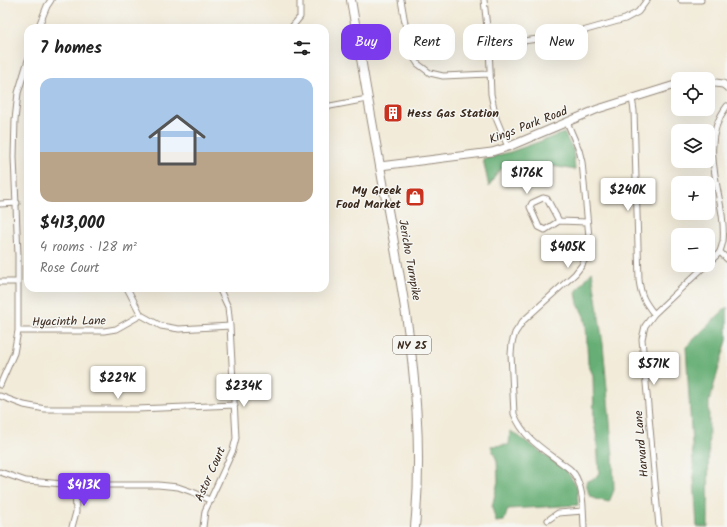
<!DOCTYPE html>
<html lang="en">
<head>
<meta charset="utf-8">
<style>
  body { margin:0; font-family:Kalam,sans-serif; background:#f2f2f2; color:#222; height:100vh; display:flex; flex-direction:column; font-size:15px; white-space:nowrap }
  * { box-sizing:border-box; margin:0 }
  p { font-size:13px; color:#767676 }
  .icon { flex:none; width:22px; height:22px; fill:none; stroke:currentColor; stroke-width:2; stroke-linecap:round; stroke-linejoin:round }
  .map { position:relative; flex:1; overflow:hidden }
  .side { position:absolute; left:24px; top:24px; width:305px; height:268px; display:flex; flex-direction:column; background:#fff; border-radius:12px; box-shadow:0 4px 16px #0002 }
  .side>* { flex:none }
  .hud { position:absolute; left:341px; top:24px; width:326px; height:36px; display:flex; gap:8px }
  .buttons { position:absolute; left:671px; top:72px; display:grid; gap:8px }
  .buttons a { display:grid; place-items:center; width:44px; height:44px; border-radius:8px; background:#fff; box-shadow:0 4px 16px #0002; font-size:20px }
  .price { position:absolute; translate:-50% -34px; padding:0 9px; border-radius:4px; background:#fff; color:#222; font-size:13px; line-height:26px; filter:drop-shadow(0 1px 2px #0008) }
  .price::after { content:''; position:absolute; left:50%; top:24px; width:12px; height:9px; margin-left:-6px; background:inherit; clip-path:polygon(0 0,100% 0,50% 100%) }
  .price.on { background:#7c3aed; color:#fff }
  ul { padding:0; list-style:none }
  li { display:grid; align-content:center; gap:8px; height:212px; padding:0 16px }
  li span { display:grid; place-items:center; height:124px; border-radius:12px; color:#555 }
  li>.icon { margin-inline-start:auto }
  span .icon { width:72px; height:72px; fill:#fffc; stroke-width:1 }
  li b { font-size:17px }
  h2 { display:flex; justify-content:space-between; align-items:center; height:48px; padding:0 16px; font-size:17px }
  .tag { padding:0 14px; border-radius:12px; background:#fff; box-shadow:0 4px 16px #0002; font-size:14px; line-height:36px }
  .tag.on { background:#7c3aed; color:#fff }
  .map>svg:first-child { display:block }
  .forest { fill:#66ae74; stroke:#506c49 }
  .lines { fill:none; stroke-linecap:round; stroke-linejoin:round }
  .street-casing { stroke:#968a7c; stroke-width:7 }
  .secondary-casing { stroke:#968a7c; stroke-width:9 }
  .primary-casing { stroke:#968a7c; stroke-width:10 }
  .street { stroke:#fff; stroke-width:5 }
  .secondary { stroke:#fff; stroke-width:7 }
  .primary { stroke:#fff; stroke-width:8 }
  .labels { text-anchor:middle; stroke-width:3; stroke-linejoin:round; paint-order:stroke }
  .shield { fill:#f6f6f2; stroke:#73675e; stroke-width:1 }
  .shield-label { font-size:11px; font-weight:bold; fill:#3b2a1e }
  .poi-label { font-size:12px; font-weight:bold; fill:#3b2a1e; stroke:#f6f6f2; text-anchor:start }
  .street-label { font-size:12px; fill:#3b2a1e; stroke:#f6f6f2 }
</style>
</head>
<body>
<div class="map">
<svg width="727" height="527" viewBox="0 0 727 527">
  <rect width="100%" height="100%" fill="#f6f6f2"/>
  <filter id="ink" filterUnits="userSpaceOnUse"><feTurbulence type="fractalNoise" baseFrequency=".025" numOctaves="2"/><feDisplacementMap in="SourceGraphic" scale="8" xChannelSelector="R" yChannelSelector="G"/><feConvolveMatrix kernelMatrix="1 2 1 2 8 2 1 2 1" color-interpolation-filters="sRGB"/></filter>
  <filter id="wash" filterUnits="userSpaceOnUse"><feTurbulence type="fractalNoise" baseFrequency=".012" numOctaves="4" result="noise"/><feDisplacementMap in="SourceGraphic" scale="16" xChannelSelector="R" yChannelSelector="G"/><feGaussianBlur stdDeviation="0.9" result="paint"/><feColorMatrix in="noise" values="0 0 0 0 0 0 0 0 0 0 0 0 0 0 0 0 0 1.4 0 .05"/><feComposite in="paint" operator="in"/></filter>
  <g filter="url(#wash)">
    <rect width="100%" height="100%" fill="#f2ebd9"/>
    <path class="forest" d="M564 133 573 150 575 170C559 167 511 158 499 171 495 175 492 182 489 187L483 159 510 152Z
      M592 271 603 344 613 456 614 490 609 502 595 499 589 495 586 482 595 478 599 473 597 439 594 423 593 375 588 364 586 326 584 316 578 304 576 292Z
      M727 307V340L709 402 708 527H697L686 347Z
      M510 431 517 435 566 470 577 487 578 505 508 509 504 521 496 522 492 507 498 481 497 461 491 446 509 445Z"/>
  </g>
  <g filter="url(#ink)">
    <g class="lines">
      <defs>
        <path id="street" d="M401 0 410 52 418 64 430 73 443 76 489 74
          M484 0 489 46 491 94 496 118 508 147
          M681 0H701
          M38 28 47 6 51 0
          M291 28 300 17V0
          M489 46 572 34 625 19 638 12 647 0
          M632 98 634 111 639 280C641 296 644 301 654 314
          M325 107 367 99
          M567 122 579 150 582 162 589 237 587 255 582 265 575 274 523 321 515 333 512 343 511 354 514 414C524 438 540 447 560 462 566 466 574 471 577 479 584 494 583 511 584 527
          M0 204 17 203
          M559 221 545 230 539 227 530 207 532 203 543 198 547 199 559 221 587 222
          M720 252 727 259
          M708 263C712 260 716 256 719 253 721 250 722 245 723 241 727 197 695 148 727 106
          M0 282H18
          M127 288 141 315 161 326 179 329 230 326
          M18 331H104L116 329 141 315
          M0 385 14 353 18 331V255L14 157 15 120 18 93 28 60
          M0 396 24 405 45 409H137L235 405
          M0 472 26 481 40 482 75 485H158L178 487 195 493 211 501
          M548 520 558 513 583 511
          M72 527 76 512 75 485
          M203 527 205 511 224 470 233 450 236 438 230 326 228 307 219 288
          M659 527 642 339 645 326 654 314 706 265"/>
        <path id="secondary" d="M708 82 723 84 727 87
          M380 166 492 152 508 147 598 109 678 84"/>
        <path id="primary" d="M351 0C362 65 373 129 385 194 406 305 426 413 415 527"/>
      </defs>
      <use href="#street" class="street-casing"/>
      <use href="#secondary" class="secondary-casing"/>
      <use href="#primary" class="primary-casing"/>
      <use href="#street" class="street"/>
      <use href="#secondary" class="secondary"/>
      <use href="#primary" class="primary"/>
    </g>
  </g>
  <defs>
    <symbol id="building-square" viewBox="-11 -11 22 22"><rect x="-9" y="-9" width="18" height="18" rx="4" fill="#c8321e" stroke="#f6f6f2"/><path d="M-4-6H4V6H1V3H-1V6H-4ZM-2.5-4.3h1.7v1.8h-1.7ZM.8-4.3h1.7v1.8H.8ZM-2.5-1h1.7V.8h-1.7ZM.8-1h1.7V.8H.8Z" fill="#fff"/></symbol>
    <symbol id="shop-square" viewBox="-11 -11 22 22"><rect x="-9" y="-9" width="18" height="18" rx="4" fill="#c8321e" stroke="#f6f6f2"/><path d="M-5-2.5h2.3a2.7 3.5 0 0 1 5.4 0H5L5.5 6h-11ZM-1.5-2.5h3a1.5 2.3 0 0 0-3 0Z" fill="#fff"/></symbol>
  </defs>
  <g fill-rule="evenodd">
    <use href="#building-square" x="382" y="102" width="22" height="22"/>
    <use href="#shop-square" x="404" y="186" width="22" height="22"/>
  </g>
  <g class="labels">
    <rect class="shield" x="393" y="336" width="38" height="18" rx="3"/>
    <g class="shield-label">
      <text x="412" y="349">NY 25</text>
    </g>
    <g class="poi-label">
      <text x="407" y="117">Hess Gas Station</text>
      <text x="401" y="194" text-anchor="end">My Greek<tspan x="401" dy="14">Food Market</tspan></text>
    </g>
    <g class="street-label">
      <text transform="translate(528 125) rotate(-21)" y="4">Kings Park Road</text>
      <text transform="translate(410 260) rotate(80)" y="4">Jericho Turnpike</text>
      <text transform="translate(69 321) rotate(-1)" y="4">Hyacinth Lane</text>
      <text transform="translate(641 444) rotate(-95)" y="4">Harvard Lane</text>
      <text transform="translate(210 474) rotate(-66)" y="4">Astor Court</text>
    </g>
  </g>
</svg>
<div class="buttons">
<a><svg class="icon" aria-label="locate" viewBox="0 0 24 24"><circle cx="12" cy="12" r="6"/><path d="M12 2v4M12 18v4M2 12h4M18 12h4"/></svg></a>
<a><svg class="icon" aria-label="layers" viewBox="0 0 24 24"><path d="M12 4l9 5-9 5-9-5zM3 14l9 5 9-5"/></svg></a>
<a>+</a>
<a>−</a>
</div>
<b class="price" style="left:527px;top:195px">$176K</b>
<b class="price" style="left:628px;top:212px">$240K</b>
<b class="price" style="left:568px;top:269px">$405K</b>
<b class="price" style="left:654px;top:386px">$571K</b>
<b class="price" style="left:118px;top:400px">$229K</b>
<b class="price" style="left:244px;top:408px">$234K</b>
<b class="price on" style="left:84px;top:507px">$413K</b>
<div class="hud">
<a class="tag on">Buy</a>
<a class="tag">Rent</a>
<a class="tag">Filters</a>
<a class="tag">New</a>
</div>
<section class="side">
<h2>7 homes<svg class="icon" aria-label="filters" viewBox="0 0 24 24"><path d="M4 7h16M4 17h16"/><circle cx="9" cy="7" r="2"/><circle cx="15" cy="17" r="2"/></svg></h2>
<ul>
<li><span style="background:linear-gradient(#a9c7e8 60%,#b9a48a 0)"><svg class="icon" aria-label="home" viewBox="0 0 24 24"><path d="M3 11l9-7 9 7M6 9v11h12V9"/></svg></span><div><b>$413,000</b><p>4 rooms · 128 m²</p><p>Rose Court</p></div></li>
</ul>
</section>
</div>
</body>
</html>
